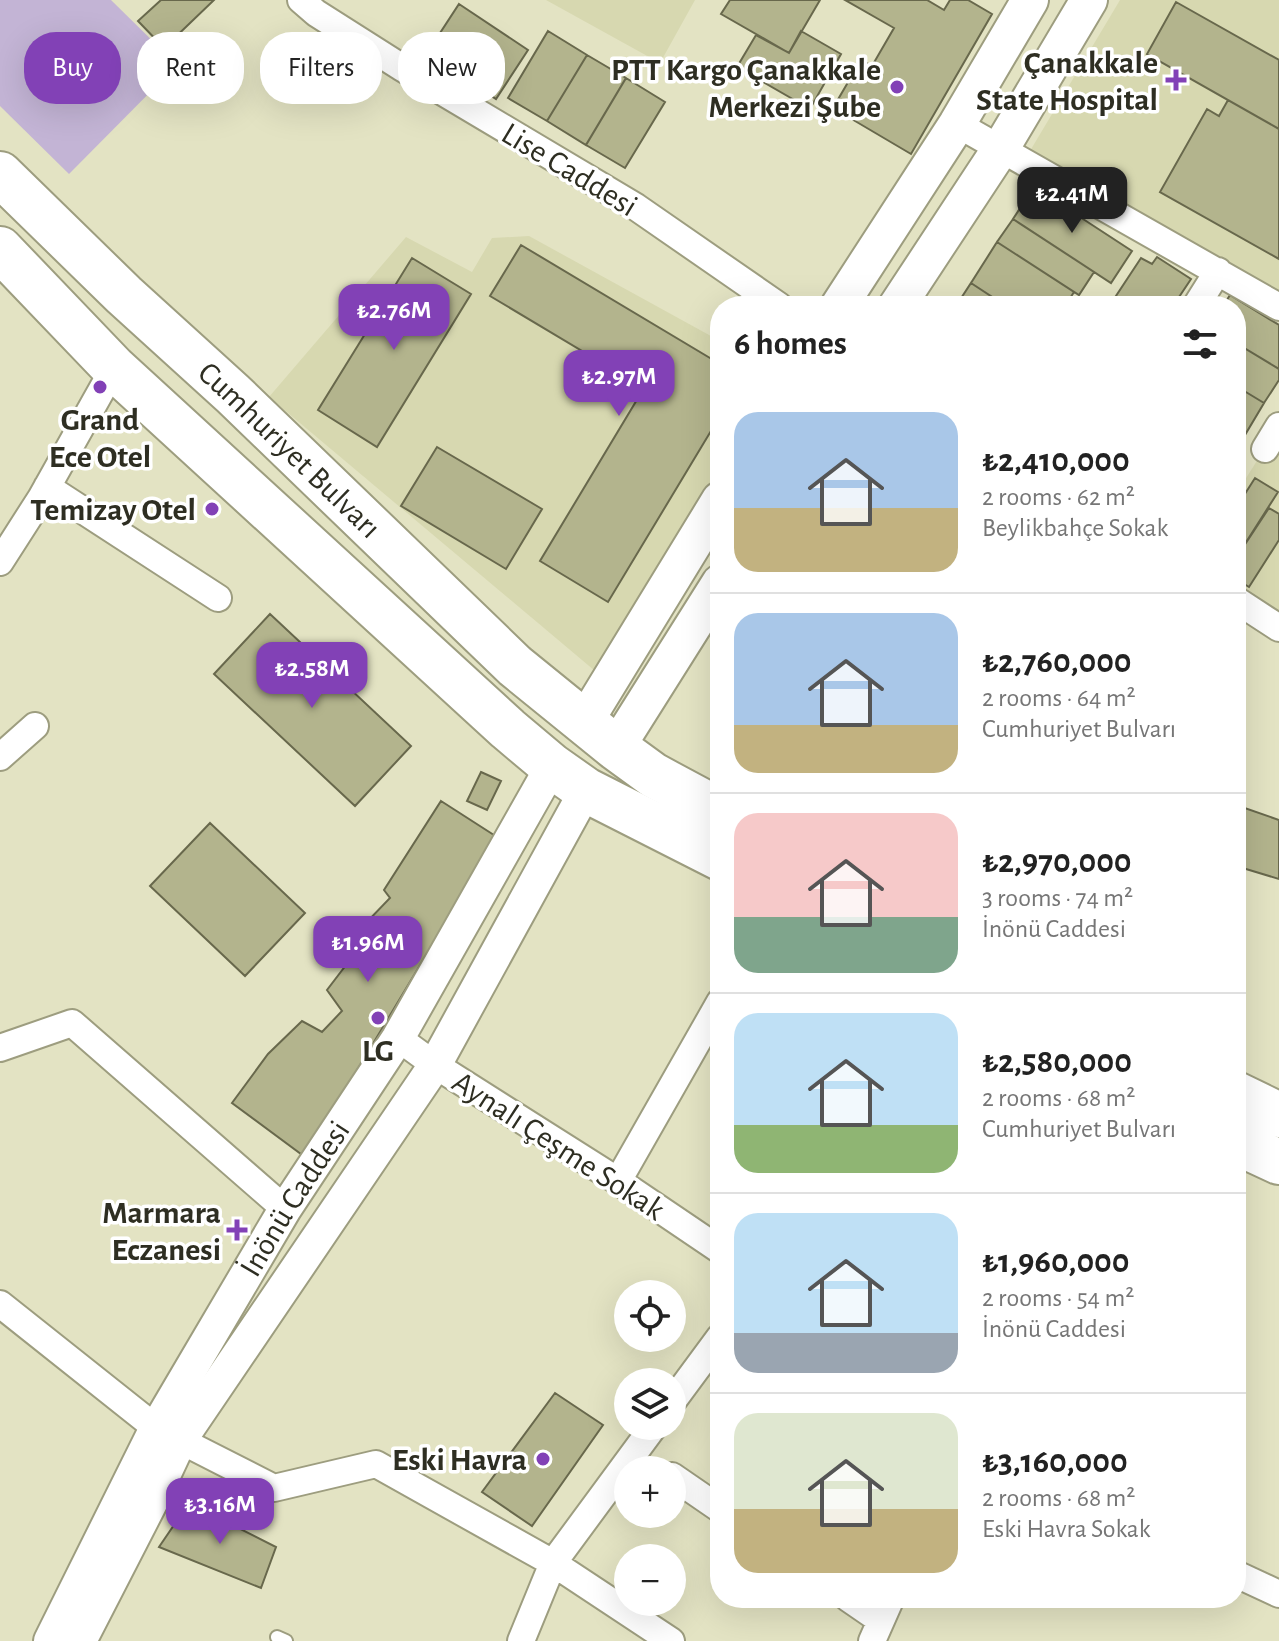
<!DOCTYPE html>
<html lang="en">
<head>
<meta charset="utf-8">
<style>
  body { margin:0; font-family:"Alegreya Sans",sans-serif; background:#f6f6f6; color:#222; height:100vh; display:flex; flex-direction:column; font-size:30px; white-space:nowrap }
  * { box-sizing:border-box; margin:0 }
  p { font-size:26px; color:#767676 }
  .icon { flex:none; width:44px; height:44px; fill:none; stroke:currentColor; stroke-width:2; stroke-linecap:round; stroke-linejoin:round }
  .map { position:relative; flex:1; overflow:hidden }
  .panel { position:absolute; left:710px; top:296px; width:536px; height:1312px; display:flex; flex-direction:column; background:#fff; border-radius:32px; box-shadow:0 8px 32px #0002 }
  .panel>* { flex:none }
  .hud { position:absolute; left:24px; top:32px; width:566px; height:72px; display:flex; gap:16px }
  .fabs { position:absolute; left:614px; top:1280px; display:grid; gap:16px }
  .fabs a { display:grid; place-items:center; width:72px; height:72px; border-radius:50%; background:#fff; box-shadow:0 8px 32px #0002; font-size:40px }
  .price { position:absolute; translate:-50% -68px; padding:0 18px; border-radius:16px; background:#8241b6; color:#fff; font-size:26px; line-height:52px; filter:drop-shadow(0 2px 4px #0008) }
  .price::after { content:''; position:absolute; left:50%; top:48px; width:24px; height:18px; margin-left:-12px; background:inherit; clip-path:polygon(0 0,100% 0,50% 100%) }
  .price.active { background:#222; color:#fff }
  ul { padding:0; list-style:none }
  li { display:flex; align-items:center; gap:24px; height:200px; padding:0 24px }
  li+li { border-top:2px solid #e0e0e0 }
  li span { display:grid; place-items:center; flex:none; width:224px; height:160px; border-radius:24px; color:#555 }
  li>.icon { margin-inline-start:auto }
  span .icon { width:96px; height:96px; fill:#fffc; stroke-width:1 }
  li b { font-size:34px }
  h2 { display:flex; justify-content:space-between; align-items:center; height:96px; padding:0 24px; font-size:34px }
  .tag { padding:0 28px; border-radius:32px; background:#fff; box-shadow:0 8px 32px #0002; font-size:28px; line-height:72px }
  .tag.active { background:#8241b6; color:#fff }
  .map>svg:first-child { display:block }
  .built { fill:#d7d8b0 }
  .green { fill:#c3b4d5 }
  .building { fill:#b3b48d; stroke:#68684c; stroke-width:2 }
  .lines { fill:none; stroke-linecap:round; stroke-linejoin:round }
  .service-casing { stroke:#9d9d7f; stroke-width:16 }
  .minor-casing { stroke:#9d9d7f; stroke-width:30 }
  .tertiary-casing { stroke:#9d9d7f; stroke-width:36 }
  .secondary-casing { stroke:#9d9d7f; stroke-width:40 }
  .trunk-casing { stroke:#9d9d7f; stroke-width:48 }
  .service { stroke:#fff; stroke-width:12 }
  .minor { stroke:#fff; stroke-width:26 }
  .tertiary { stroke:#fff; stroke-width:32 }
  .secondary { stroke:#fff; stroke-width:36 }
  .trunk { stroke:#fff; stroke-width:44 }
  .poi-dot { fill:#8241b6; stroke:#fff; stroke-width:3 }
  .labels { text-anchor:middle; stroke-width:7; stroke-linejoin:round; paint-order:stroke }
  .poi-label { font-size:32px; font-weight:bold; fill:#2e2e22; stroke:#fff; text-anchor:end }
  .street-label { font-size:32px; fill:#2e2e22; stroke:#fff }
</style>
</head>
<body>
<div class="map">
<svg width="1279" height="1641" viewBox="0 0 1279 1641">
  <rect width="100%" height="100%" fill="#e3e3c3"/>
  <path class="built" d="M546 0H695L660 63Z
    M1120 0H1279V307L1024 161Z
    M529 236 720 341V466L601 676 269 397 406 237 472 272 492 238Z
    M1279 426V628L1236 600V494Z"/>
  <path class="green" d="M0 0H111L177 65 69 174 0 106Z"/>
  <path class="building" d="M161 0H214L164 48 138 21Z
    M730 0H820L789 53 721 14Z
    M845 0H927L944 10 950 0H968L992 14 911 154 833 108 861 60 872 66 894 28Z
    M1176 2 1279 60V129L1147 54Z
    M459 4 528 50 496 99 427 53Z
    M548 31 587 55 547 121 508 98Z
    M801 31 841 54 810 109 737 67 756 35 789 53Z
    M587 55 626 78 586 145 547 121Z
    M626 78 665 102 625 168 586 145Z
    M1228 100 1279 129V259L1160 192 1207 109 1219 116Z
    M1034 187 1132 251 1111 283 1013 219Z
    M1013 219 1094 272 1079 295 997 242Z
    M997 242 1074 292 1065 306H1006L971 283Z
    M521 245 720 364V416L608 602 540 561 644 388 490 296Z
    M1157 257 1191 279 1173 306H1118L1112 302 1141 258 1152 264Z
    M412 258 471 294 377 447 318 410Z
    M971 283 1006 306H956Z
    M1230 295 1279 325V369L1236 343V306H1223Z
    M1236 343 1279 369V380L1264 403 1236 386Z
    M1236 386 1264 403 1236 450Z
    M437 447 542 509 506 569 401 506Z
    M1255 478 1278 492 1236 558V508Z
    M1269 508 1279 514V540L1249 587 1236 579V558Z
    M270 614 411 746 355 806 214 674Z
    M481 772 501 781 487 810 467 801Z
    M441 801 497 837 305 1157 232 1103 268 1054 302 1021 322 1032 342 1011 327 990 372 931 363 926 390 898 384 890Z
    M1236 805 1279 820V879L1236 866Z
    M210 823 305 913 245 976 150 886Z
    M555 1393 603 1425 532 1526 482 1492Z
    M189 1503 276 1547 261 1588 159 1547Z"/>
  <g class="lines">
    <defs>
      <path id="service" d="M277 1637 286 1641"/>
      <path id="minor" d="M301 0 316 13 401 67 636 207 779 306
        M957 124 1279 307
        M1196 306 1218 271
        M1265 449 1279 426
        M47 487 218 598
        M0 562 41 498 114 368
        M1236 600 1279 628
        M0 757 35 726
        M398 1038 435 1065 618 1181 720 1250
        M0 1048 72 1023 285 1209
        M618 1181 720 1002
        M0 1304 156 1428 274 1488 376 1464 553 1563 671 1641
        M672 1402 720 1337
        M672 1476 720 1509
        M1236 1574 1279 1594
        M848 1598 880 1620
        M521 1641 553 1563 654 1426
        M872 1641 891 1598"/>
      <g id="tertiary">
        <path id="s1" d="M50 1641 156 1428 285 1209 398 1038 552 766"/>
        <path d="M80 1641 153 1499 181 1439 435 1065 586 790"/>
      </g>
      <path id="secondary" d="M839 306 957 124 1030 0
        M897 306 1001 148 1089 0
        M585 721 720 500
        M616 748 720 583"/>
      <g id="trunk">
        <path id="s2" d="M0 174 124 295 233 394 515 666 616 748 653 775 720 811"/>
        <path d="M0 249 114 368 508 729 552 766 586 790 720 858"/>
        <path d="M1236 1094 1279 1115"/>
        <path d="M1236 1142 1279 1162"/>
      </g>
    </defs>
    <use href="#service" class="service-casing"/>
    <use href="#minor" class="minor-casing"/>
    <use href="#tertiary" class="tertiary-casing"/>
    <use href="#secondary" class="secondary-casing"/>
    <use href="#trunk" class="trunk-casing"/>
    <use href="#service" class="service"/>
    <use href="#minor" class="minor"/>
    <use href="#tertiary" class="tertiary"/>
    <use href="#secondary" class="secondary"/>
    <use href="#trunk" class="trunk"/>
  </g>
  <g class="poi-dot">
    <path d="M1172 68h8v8h8v8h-8v8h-8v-8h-8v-8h8z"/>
    <circle cx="897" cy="87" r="8"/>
    <circle cx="100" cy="387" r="8"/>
    <circle cx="212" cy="509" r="8"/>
    <circle cx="378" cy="1018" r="8"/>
    <path d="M233 1218h8v8h8v8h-8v8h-8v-8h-8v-8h8z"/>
    <circle cx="543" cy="1459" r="8"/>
  </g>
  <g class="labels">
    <g class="poi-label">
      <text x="1158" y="73">Çanakkale<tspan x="1158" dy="37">State Hospital</tspan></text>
      <text x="881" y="80">PTT Kargo Çanakkale<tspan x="881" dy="37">Merkezi Şube</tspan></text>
      <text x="100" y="430" text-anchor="middle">Grand<tspan x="100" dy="37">Ece Otel</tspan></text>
      <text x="196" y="520">Temizay Otel</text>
      <text x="378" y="1061" text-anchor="middle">LG</text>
      <text x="221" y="1223">Marmara<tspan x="221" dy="37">Eczanesi</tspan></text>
      <text x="527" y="1470">Eski Havra</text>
    </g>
    <g class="street-label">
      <text transform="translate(570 169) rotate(31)" y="11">Lise Caddesi</text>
      <text dy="11" stroke="none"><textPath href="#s2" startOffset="400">Cumhuriyet Bulvarı</textPath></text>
      <text transform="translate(559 1145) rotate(33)" y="11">Aynalı Çeşme Sokak</text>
      <text dy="11" stroke="none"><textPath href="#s1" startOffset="506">İnönü Caddesi</textPath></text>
    </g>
  </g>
</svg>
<div class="fabs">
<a><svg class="icon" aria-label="locate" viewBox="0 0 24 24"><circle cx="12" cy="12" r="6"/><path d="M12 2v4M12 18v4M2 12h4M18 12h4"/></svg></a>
<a><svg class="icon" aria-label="layers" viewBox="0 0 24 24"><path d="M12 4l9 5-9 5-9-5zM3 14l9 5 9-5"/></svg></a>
<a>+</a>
<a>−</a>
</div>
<b class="price active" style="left:1072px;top:235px">₺2.41M</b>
<b class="price" style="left:394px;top:352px">₺2.76M</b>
<b class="price" style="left:619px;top:418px">₺2.97M</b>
<b class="price" style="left:312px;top:710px">₺2.58M</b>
<b class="price" style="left:368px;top:984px">₺1.96M</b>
<b class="price" style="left:220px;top:1546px">₺3.16M</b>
<div class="hud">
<a class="tag active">Buy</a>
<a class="tag">Rent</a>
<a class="tag">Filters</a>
<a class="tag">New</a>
</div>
<section class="panel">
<h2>6 homes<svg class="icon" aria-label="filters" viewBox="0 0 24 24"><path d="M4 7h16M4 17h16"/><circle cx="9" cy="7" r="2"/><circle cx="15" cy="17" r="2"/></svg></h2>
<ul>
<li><span style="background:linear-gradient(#a9c7e8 60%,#c2b280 0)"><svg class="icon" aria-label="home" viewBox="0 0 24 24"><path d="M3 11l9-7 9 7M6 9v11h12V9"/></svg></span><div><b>₺2,410,000</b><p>2 rooms · 62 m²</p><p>Beylikbahçe Sokak</p></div></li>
<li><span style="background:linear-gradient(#a9c7e8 70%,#c2b280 0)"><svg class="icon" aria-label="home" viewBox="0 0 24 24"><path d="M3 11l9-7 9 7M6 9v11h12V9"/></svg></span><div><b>₺2,760,000</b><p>2 rooms · 64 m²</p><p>Cumhuriyet Bulvarı</p></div></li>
<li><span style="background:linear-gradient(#f6c9c9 65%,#7fa58c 0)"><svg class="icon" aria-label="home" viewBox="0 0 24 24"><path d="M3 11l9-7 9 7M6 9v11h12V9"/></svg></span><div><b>₺2,970,000</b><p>3 rooms · 74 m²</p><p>İnönü Caddesi</p></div></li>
<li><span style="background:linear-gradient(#bfe0f5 70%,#8fb573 0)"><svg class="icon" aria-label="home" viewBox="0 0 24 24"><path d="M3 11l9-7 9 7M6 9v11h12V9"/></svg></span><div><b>₺2,580,000</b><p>2 rooms · 68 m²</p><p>Cumhuriyet Bulvarı</p></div></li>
<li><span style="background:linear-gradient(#bfe0f5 75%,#9aa5b1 0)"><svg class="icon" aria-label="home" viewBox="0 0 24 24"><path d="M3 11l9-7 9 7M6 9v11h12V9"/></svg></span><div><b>₺1,960,000</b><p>2 rooms · 54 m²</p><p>İnönü Caddesi</p></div></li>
<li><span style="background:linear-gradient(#dfe7d0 60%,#c2b280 0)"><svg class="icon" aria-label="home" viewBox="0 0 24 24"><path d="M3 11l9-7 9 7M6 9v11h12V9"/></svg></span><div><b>₺3,160,000</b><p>2 rooms · 68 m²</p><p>Eski Havra Sokak</p></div></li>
</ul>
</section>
</div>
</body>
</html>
